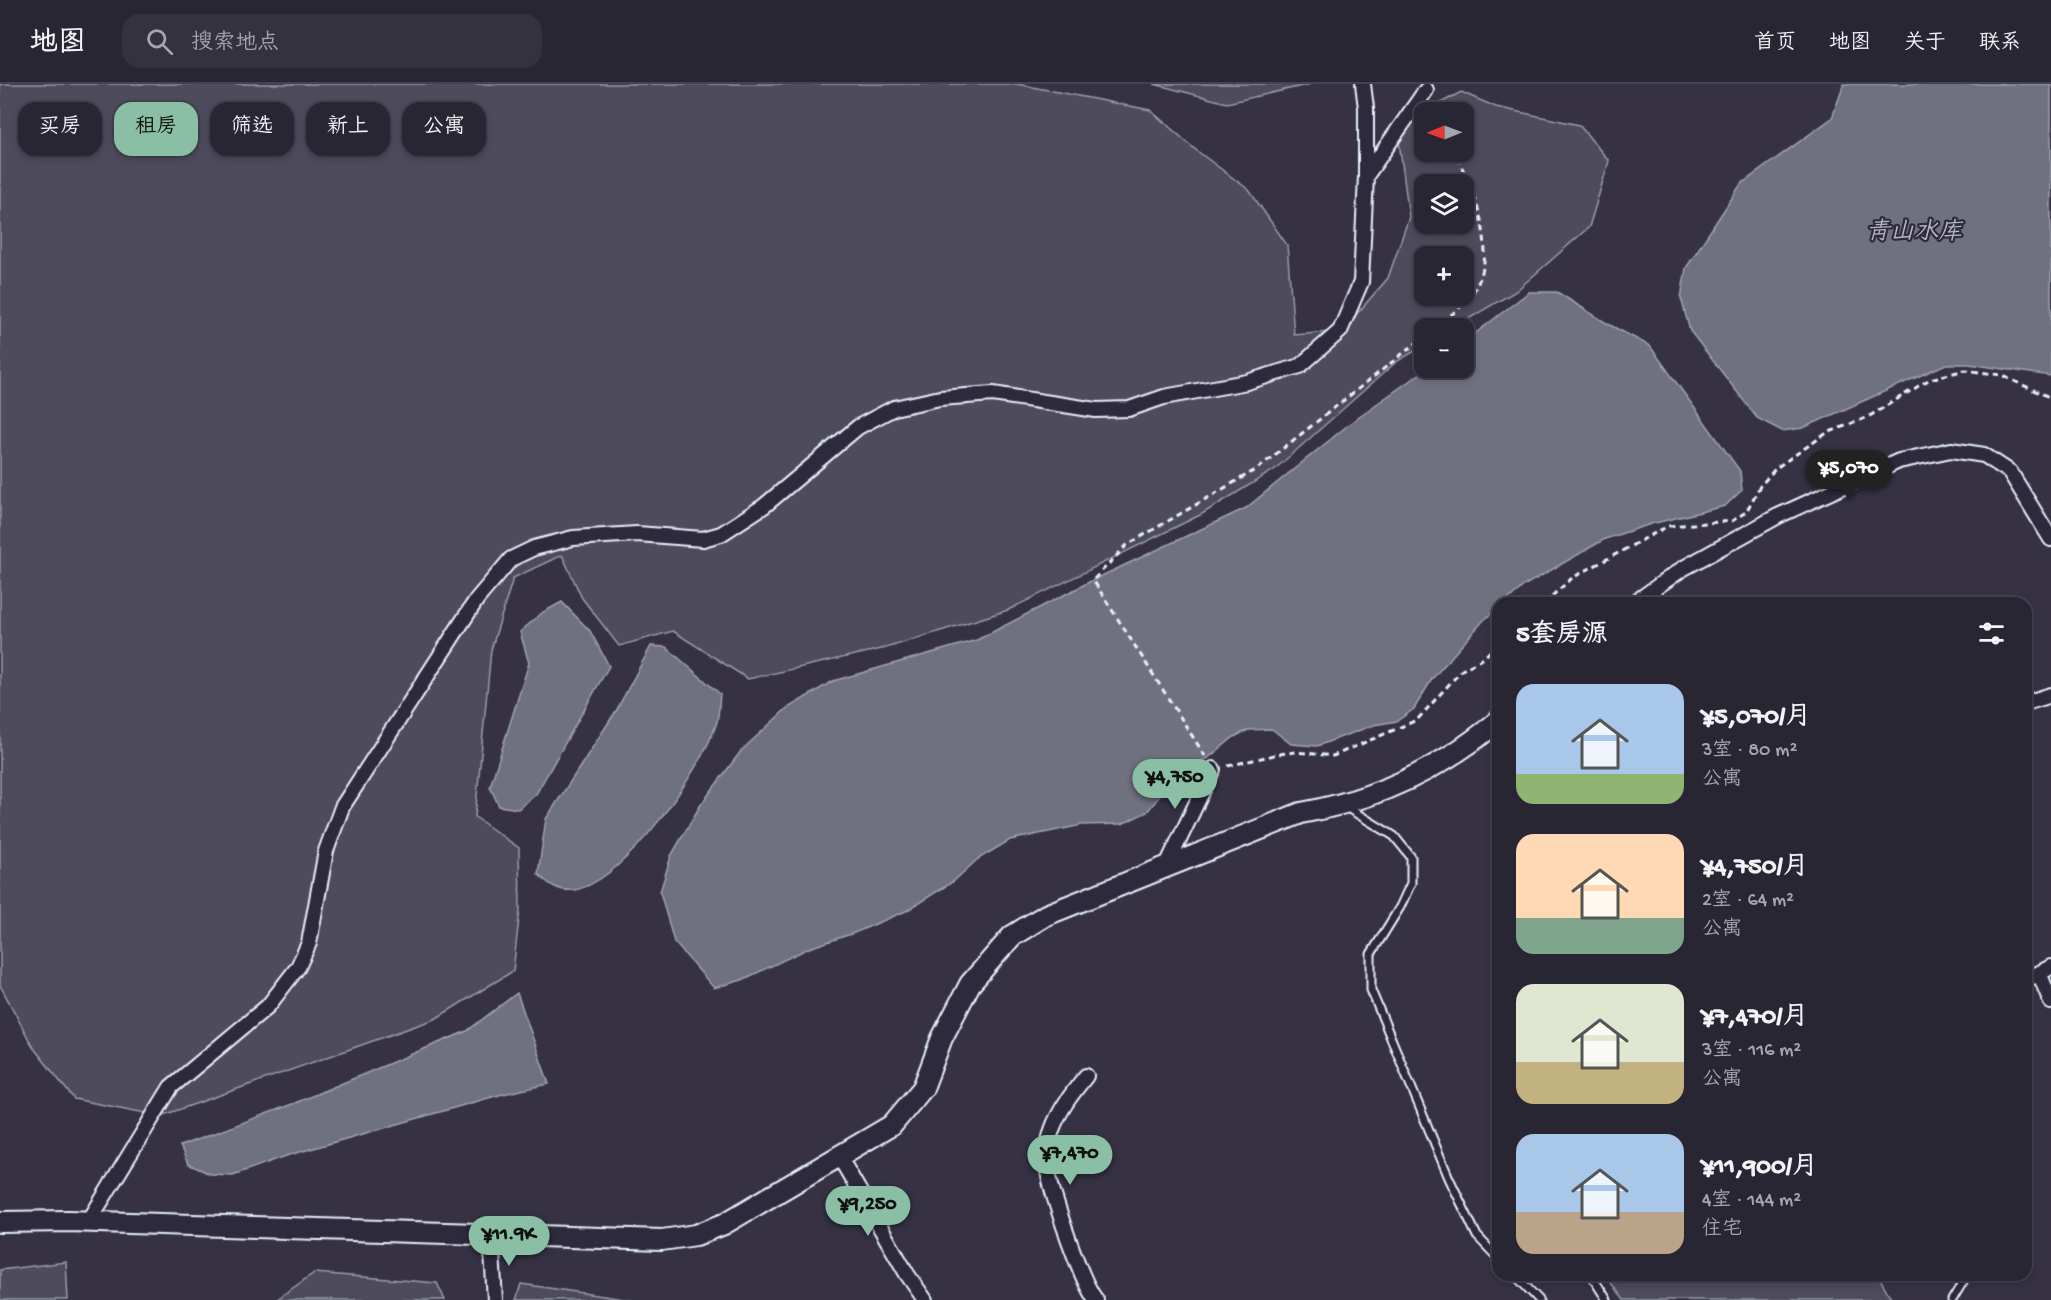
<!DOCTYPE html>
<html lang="zh">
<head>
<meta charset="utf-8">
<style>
  body { margin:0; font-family:"Gochi Hand","LXGW WenKai TC",sans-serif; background:#34323f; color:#f1f3f6; height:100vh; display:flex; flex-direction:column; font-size:22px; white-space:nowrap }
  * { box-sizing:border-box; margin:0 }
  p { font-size:20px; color:#a5a5ac }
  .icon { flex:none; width:33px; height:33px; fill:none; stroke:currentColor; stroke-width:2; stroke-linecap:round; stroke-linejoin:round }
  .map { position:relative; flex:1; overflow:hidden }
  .panel { position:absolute; left:1492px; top:513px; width:540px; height:684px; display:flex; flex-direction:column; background:#282633; border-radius:18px; box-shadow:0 3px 9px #0003,0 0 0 2px #44434e }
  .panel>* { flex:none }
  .guide { position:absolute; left:18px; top:18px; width:570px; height:54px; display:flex; gap:12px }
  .needle { width:39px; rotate:269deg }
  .buttons { position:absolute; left:1414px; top:18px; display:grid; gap:12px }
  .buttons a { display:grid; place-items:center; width:60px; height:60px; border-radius:12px; background:#282633; box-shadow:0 3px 9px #0003,0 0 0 2px #44434e; font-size:30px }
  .price { position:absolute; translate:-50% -51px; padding:0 14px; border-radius:21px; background:#8abfa5; color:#111; font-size:20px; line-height:39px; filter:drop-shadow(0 2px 3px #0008) }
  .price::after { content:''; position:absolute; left:50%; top:36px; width:18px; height:14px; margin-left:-9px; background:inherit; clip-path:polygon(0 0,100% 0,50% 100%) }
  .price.on { background:#222; color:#fff }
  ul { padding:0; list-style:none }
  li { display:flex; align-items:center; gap:18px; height:150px; padding:0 24px }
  li span { display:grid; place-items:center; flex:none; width:168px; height:120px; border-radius:18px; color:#555 }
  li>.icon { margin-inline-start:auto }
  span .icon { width:72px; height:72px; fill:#fffc; stroke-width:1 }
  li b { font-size:26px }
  h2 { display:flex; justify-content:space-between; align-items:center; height:72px; padding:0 24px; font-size:26px }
  .chip { padding:0 21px; border-radius:18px; background:#282633; box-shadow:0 3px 9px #0003,0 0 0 2px #44434e; font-size:21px; line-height:54px }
  .chip.on { background:#8abfa5; color:#111 }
  header { display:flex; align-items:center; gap:36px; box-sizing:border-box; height:84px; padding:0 30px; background:#282633; border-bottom:2px solid #44434e }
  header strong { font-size:28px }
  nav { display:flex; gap:33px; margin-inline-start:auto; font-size:21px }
  .search { width:420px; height:54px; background:#34323f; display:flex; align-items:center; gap:15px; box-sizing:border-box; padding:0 21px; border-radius:18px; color:#a5a5ac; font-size:22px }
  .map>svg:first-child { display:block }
  .green { fill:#4d4b5c; stroke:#9a9eaa; stroke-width:1.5; fill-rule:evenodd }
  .water { fill:#70717f; stroke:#a0a4af; stroke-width:1.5 }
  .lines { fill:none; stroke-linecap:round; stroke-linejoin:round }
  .lane-casing { stroke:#e8f1f8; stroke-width:11 }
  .street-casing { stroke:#e8f1f8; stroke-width:18 }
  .secondary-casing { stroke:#e8f1f8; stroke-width:24 }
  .path { stroke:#e8f1f8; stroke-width:3; stroke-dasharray:6 4.5; stroke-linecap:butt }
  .lane { stroke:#2f2a3d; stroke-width:7 }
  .street { stroke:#2f2a3d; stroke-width:14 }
  .secondary { stroke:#2f2a3d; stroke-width:20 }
  .labels { text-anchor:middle; stroke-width:4.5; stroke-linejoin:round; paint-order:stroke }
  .water-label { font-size:24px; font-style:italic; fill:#b2b7c2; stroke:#2f2a3d }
</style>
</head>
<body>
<header>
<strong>地图</strong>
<div class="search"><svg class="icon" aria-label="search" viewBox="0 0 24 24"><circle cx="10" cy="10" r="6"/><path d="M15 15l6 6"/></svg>搜索地点</div>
<nav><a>首页</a><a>地图</a><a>关于</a><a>联系</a></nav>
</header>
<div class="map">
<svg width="2051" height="1216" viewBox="0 0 2051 1216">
  <rect width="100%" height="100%" fill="#363244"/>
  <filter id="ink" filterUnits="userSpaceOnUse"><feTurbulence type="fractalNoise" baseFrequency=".0167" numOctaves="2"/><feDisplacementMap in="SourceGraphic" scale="12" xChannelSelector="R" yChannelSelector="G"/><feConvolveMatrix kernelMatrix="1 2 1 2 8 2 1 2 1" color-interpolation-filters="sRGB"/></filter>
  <g filter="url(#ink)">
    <path class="green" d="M0 0H1017L1150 26 1197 67 1249 106 1287 161 1294 251 1342 247 1388 194 1409 133 1397 42 1461 8 1496 23 1579 41 1609 77 1589 143 1516 207 1453 244H1425V261L1396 278 1274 386 1202 430 1008 526 886 564 748 595 673 547 619 562 582 514 562 471 513 494 491 566 475 733 519 764 520 826 513 887 435 935 161 1032 74 1015 33 963 0 901ZM1425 28H1464V68H1425ZM1425 100H1464V140H1425ZM1425 172H1464V212H1425Z
      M1154 0H1311L1227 19Z
      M66 1178 68 1216H0V1186Z
      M314 1189 437 1199 445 1216H276Z
      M1605 1191H1878L1892 1216H1624Z
      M521 1200 631 1216H516Z"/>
    <path class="water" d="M1844 0H2051V292L1969 280H1946L1803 344 1782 347 1757 334 1690 247 1681 214 1686 184 1741 100 1832 34Z
      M1529 208H1557L1608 240 1650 262 1740 387 1742 406 1725 422 1651 440 1605 455 1525 501 1504 519H1498V524L1483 537 1432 595 1414 625 1397 637 1374 641 1317 662 1291 660 1272 645 1248 646 1234 653 1207 675 1178 689 1147 728 1122 740 1082 741 1010 756 978 775 954 797 906 827 854 849 809 864 742 896 714 904 674 858 660 808 671 772 700 722 741 667 786 625 833 597 977 556 1093 496 1246 424 1358 333 1428 284H1464V258Z
      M562 518 590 547 609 582 536 710 518 725 499 722 490 703 529 579 520 548 543 528Z
      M651 562 666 563 720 610C719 619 719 629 717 638 702 685 625 798 574 806 559 808 548 800 538 790L546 735 616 627Z
      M517 909 549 1000 499 1011 286 1072 233 1091 210 1090 188 1080 180 1062 295 1019 467 947Z"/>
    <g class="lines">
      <defs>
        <path id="lane" d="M1346 723 1394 752 1411 773V799L1400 823 1371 870V906L1449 1094 1477 1152 1498 1174
          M1515 1191 1539 1216
          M1591 1191 1607 1216
          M1952 1216 1967 1191"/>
        <path id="street" d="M1366 92 1426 6
          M1634 519 1682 485 1778 432 1899 377 1951 366 1984 371 2010 388 2051 455
          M2026 619 2051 611
          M1166 783 1213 685
          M2040 891 2051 918
          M2026 896 2051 883
          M1086 992C1073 1008 1059 1026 1052 1046 1048 1056 1047 1077 1048 1087 1052 1111 1082 1200 1096 1216
          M839 1072 907 1190 925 1216
          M89 1137 171 1003 268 922 298 883 309 859 326 767 342 723 477 515 511 475 534 464 573 454 637 450 703 455 721 450 764 422 858 343 894 324 940 314 993 310 1096 326 1129 325 1164 313 1247 298 1300 282 1340 247 1361 198 1366 92V24L1363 0
          M491 1152 495 1216"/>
        <path id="secondary" d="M0 1138 68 1137 662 1156 696 1151 724 1140 892 1041 923 1004 942 954 970 900 1012 852 1046 831 1301 729C1375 716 1441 685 1498 637"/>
      </defs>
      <use href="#lane" class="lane-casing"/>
      <use href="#street" class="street-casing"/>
      <use href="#secondary" class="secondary-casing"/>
      <path class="path" d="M1433 21 1436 28
        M1434 244C1449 233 1469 218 1477 201 1498 160 1472 105 1455 68
        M1544 519 1572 494 1668 442 1732 437 1746 428 1760 402 1776 384 1827 349 1868 333 1930 295 1965 286 2001 291 2051 314
        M1205 672 1093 496 1127 461 1257 385 1425 252
        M1228 682 1278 670 1296 668 1333 672 1417 636 1462 586 1482 575 1498 560"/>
      <use href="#lane" class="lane"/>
      <use href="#street" class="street"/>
      <use href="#secondary" class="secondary"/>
    </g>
  </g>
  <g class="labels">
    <g class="water-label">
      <text x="1914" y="154">青山水库</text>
    </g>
  </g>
</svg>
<div class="buttons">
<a><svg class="needle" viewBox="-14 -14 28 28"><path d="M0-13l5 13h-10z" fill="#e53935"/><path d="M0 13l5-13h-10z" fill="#a5a5ac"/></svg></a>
<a><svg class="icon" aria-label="layers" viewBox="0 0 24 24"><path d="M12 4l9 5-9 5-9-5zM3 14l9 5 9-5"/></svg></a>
<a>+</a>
<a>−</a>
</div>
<b class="price on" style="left:1849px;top:417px">¥5,070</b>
<b class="price" style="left:1175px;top:726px">¥4,750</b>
<b class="price" style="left:1070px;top:1102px">¥7,470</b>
<b class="price" style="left:868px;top:1153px">¥9,250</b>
<b class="price" style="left:509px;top:1183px">¥11.9K</b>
<div class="guide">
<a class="chip">买房</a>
<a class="chip on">租房</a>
<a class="chip">筛选</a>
<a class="chip">新上</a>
<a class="chip">公寓</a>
</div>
<section class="panel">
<h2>5套房源<svg class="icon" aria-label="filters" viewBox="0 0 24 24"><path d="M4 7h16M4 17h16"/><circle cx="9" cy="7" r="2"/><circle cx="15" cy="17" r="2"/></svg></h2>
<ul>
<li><span style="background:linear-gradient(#a9c7e8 75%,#8fb573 0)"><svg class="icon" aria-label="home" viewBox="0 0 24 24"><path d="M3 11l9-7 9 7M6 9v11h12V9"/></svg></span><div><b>¥5,070/月</b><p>3室 · 80 m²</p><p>公寓</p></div></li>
<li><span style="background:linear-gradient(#ffd9b3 70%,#7fa58c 0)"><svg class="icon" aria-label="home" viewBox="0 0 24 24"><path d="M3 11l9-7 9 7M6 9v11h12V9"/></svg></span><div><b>¥4,750/月</b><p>2室 · 64 m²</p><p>公寓</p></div></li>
<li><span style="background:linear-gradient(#dfe7d0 65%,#c2b280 0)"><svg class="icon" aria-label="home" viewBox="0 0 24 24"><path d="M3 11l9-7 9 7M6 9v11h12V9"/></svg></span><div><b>¥7,470/月</b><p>3室 · 116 m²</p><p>公寓</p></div></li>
<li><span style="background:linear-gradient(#a9c7e8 65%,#b9a48a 0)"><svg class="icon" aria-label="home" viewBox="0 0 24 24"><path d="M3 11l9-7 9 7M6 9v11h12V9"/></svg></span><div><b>¥11,900/月</b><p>4室 · 144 m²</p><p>住宅</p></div></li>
</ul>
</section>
</div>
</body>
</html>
